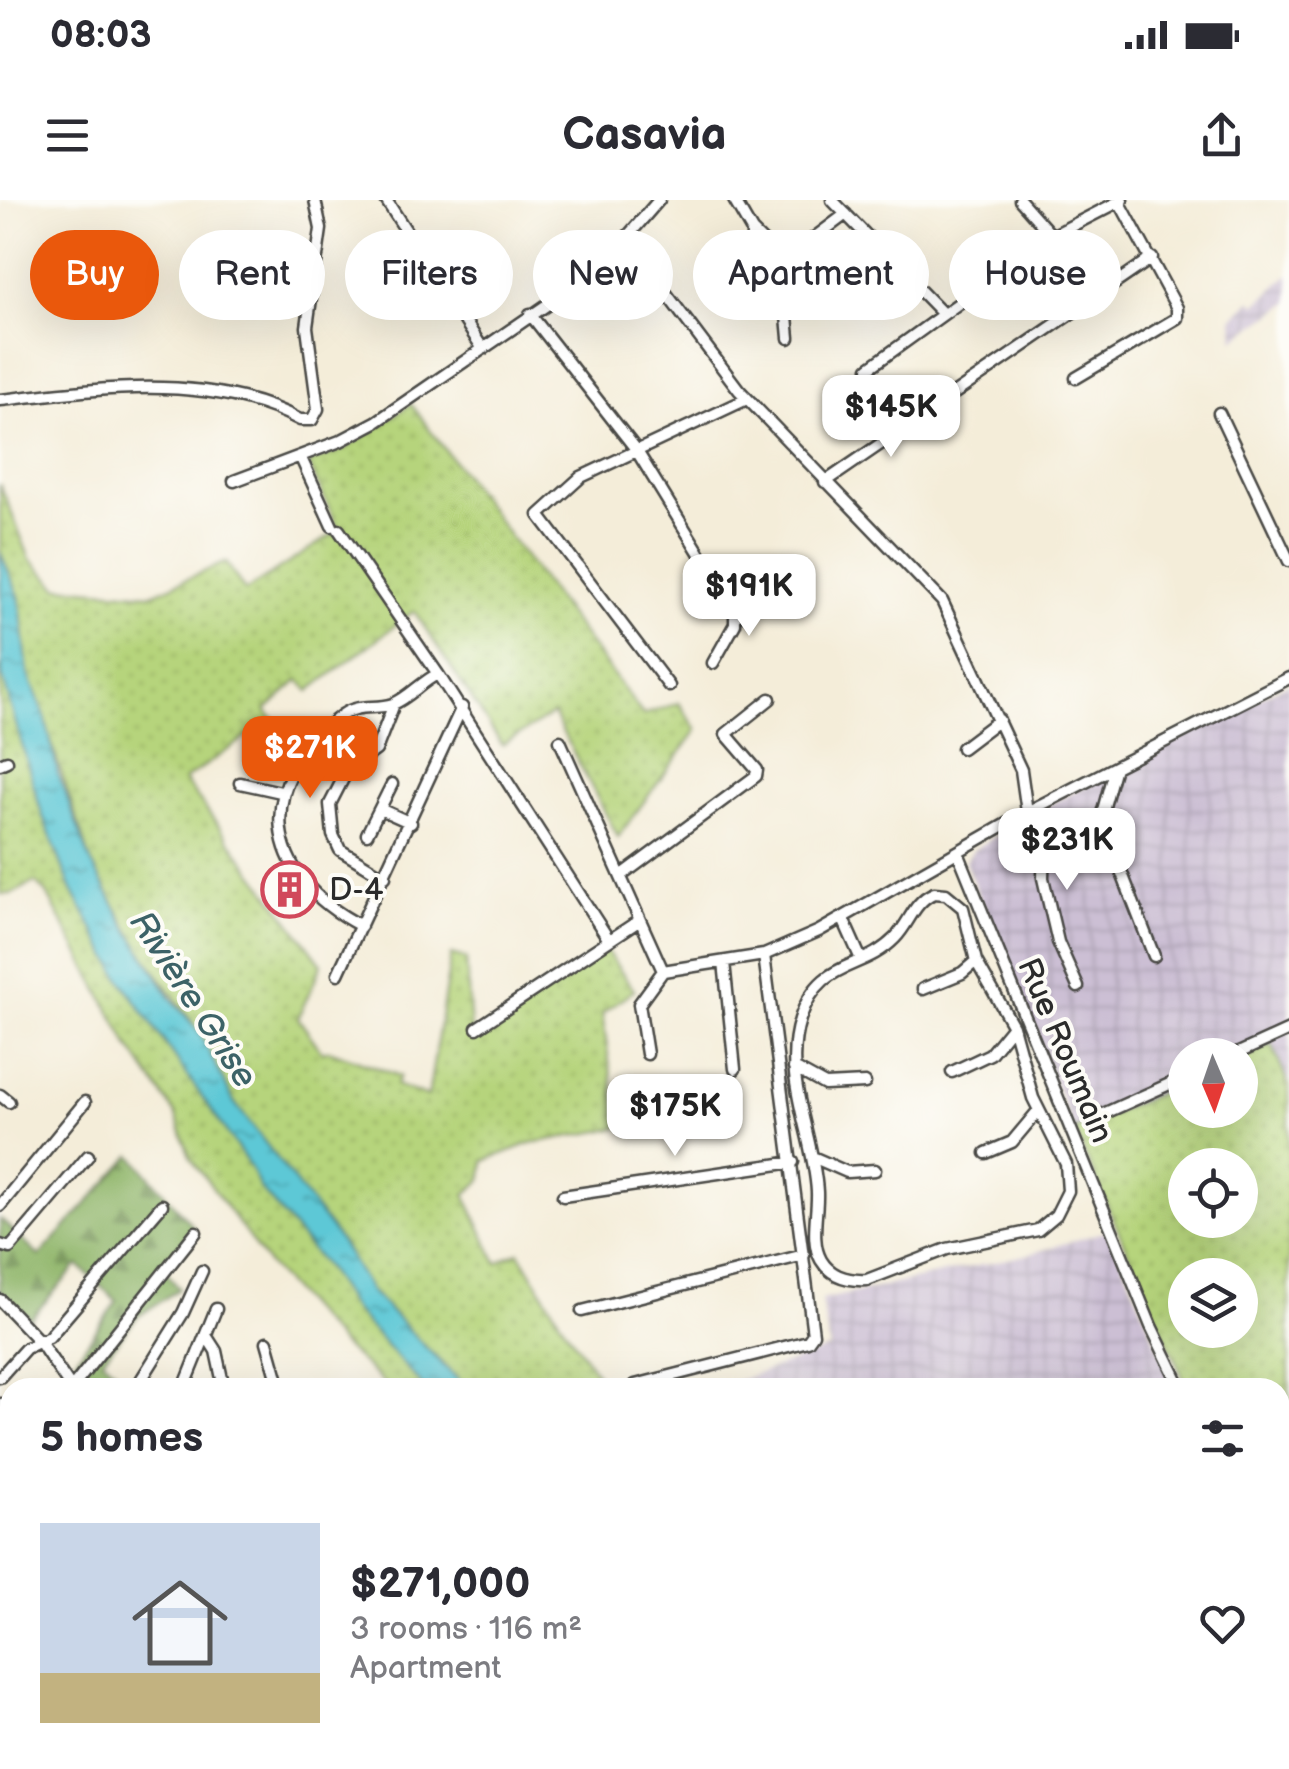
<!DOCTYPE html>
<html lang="en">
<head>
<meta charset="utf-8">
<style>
  body { margin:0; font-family:"Balsamiq Sans",sans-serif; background:#f7f7f7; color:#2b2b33; height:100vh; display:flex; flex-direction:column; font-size:38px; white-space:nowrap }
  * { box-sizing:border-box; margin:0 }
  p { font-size:32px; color:#7c7c81 }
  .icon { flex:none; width:55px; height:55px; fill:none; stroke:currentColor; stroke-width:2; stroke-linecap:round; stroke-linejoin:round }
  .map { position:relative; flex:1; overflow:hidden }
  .side { position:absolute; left:0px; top:1178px; width:1290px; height:392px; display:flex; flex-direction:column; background:#fff; border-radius:30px 30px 0 0; box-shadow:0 10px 40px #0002 }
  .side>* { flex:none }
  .hud { position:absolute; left:30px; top:30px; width:1230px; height:90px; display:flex; gap:20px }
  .needle { width:65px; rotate:178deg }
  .tools { position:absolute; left:1168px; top:838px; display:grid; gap:20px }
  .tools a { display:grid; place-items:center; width:90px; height:90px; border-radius:50%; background:#fff; box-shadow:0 10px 40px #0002; font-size:50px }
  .price { position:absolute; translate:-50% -85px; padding:0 22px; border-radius:20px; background:#fff; color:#222; font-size:32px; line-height:65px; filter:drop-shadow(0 2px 5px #0008) }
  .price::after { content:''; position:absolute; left:50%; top:60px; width:30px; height:22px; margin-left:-15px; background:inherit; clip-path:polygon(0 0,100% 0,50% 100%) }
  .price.selected { background:#ea580c; color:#fff }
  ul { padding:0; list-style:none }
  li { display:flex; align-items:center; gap:30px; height:250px; padding:0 40px }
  li span { display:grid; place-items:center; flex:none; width:280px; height:200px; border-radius:0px; color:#555 }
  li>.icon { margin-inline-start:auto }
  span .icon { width:120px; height:120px; fill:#fffc; stroke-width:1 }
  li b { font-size:42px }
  h2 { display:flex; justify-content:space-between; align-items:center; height:120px; padding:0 40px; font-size:42px }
  .pill { padding:0 35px; border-radius:45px; background:#fff; box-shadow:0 10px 40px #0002; font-size:35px; line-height:90px }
  .pill.selected { background:#ea580c; color:#fff }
  .status { display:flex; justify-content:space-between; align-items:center; height:70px; padding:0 50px; background:#fff; direction:ltr }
  .status svg { height:28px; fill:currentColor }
  header { display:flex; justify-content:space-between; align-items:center; height:130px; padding:0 40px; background:#fff; font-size:45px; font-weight:700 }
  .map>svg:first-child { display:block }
  .industrial { fill:url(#industrial-grid) }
  .grass { fill:url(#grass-dots); stroke:#708053; stroke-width:2.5; fill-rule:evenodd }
  .forest { fill:url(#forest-firs); stroke:#5e704b; stroke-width:2.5 }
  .water { fill:url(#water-ripples); stroke:#447a80; stroke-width:2.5 }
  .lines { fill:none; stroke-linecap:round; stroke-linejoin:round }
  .minor-casing { stroke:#494845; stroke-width:15 }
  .minor { stroke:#fff; stroke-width:10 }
  .labels { text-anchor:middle; stroke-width:8; stroke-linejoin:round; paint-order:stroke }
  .poi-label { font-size:32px; fill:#2b2b2b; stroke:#fdfcf7; text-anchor:start }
  .street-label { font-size:32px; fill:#2b2b2b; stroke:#fdfcf7 }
  .water-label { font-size:35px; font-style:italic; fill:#3c6267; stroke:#fdfcf7 }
</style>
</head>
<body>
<div class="status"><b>08:03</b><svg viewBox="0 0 49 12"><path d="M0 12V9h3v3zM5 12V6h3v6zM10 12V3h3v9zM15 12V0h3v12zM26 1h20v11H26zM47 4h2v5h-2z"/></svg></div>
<header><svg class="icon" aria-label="menu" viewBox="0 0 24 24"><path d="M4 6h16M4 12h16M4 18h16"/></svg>Casavia<svg class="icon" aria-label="share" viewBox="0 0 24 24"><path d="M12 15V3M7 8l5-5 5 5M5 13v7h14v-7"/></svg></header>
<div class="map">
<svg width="1289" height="1569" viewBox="0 0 1289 1569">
  <defs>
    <pattern id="industrial-grid" width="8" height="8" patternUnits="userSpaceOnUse" patternTransform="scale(2.5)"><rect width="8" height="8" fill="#ccbfd4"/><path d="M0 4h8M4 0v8" fill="none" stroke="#afa4b6"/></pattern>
    <pattern id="grass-dots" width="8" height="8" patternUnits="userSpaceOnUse" patternTransform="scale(2.5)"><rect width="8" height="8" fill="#b6d47b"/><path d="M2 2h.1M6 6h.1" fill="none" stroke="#9db66a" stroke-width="1.8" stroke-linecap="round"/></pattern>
    <pattern id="forest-firs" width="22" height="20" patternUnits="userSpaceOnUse" patternTransform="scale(2.5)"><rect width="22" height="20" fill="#90b66b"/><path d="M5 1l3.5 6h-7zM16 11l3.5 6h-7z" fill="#769458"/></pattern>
    <pattern id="water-ripples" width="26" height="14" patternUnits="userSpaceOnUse" patternTransform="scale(2.5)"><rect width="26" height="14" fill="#5dc8d6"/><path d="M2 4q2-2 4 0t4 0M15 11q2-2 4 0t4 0" fill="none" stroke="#4da3ae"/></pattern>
  </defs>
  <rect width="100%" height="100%" fill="#fdfcf7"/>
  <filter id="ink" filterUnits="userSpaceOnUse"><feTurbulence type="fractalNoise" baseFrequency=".01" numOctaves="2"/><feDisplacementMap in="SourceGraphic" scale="20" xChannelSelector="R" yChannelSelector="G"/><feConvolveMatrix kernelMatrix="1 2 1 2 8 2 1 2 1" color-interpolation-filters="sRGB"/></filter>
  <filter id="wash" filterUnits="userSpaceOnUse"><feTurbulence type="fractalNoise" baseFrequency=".0048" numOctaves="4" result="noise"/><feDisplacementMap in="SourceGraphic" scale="40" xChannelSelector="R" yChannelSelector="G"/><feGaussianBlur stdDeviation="2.25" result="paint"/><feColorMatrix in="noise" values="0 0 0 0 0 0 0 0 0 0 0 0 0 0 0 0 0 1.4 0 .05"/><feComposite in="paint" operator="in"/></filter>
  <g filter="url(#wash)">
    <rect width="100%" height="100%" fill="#f4edd9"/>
    <path class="industrial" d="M1289 74V103L1234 139 1233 118 1251 100 1257 104Z
      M1289 483V886L1272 845 1240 858 1185 855V882L1074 930 965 662 973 650 1035 612Z
      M1109 1030 1175 1187 717 1188 830 1148 821 1100 1026 1055Z
      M1056 1560H1159L1155 1569H1058Z"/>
    <path class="grass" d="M411 204 643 515 679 503 697 530 618 637 553 514 502 545 414 411 309 491 299 480 266 510 273 519 184 580 322 764 298 818 322 852 329 850 400 876 396 885 428 897 451 755 466 759 471 830 481 833 604 748 634 790 602 813 619 928 531 943 484 961 482 980 465 994 497 1063 519 1052 562 1124 606 1187H465L370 1091 340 1041 267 949 234 902 199 832 138 746 91 662 28 473 19 396 0 352V284L30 359 58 387 152 394 226 362 245 391 339 330 308 263 345 249Z
      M0 466 42 614 72 690 121 779 250 966 260 988 326 1067 353 1109 424 1187H388L338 1141 268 1064 190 957 175 913 129 846 46 692 35 682 12 694H0Z
      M1272 844 1289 886V1376L1280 1381V1188L1187 1187 1074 930 1185 882V910H1240V858ZM1185 965H1240V1020H1185ZM1185 1075H1240V1130H1185Z
      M1280 1436 1289 1457V1569H1155L1159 1560H1280Z
      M665 1560H753L755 1569H670Z
      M770 1560H1056L1058 1569H771Z"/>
    <path class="forest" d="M132 955 195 1029 164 1069 179 1089 137 1117 102 1160 136 1187H81L66 1173 117 1101 78 1065 30 1119 0 1090V1019L39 1056Z"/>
    <path class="water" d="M0 352 19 396 28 473 45 516 58 574 91 662 125 724 171 798 199 832 234 902 340 1041 370 1091 465 1187H424L353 1109 326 1067 260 988 250 966 121 779 72 690 42 614 2 475Z"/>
  </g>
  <g filter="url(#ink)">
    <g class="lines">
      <defs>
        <path id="minor" d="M386 0 483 149
          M734 0 752 31 782 61 789 138
          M832 0 943 114
          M1020 0 1052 36
          M626 40 739 190 942 401 1021 570 1027 612
          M802 47 846 14
          M720 107 751 75 752 31
          M530 114 635 248 735 411V424L713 463
          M869 168 1052 36 1122 0
          M1076 178 1177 118V108L1119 1
          M0 200C97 189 211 172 300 220H312L318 209 307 127 321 29 315 0
          M1219 213 1289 361
          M300 256 332 326
          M234 281 340 241 376 222 557 98 614 52 659 0
          M825 282 1152 58
          M339 330 438 474
          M669 486 539 315 581 277 747 199
          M560 541 640 720
          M962 548 999 520
          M0 564 7 561
          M1115 567 1103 610 1104 627 1154 756
          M240 583 281 592
          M1036 608 1044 640 1043 678 1058 742 1078 787
          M380 609 411 623
          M367 634 392 584
          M959 655 1151 1126 1181 1188
          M621 676 756 576 757 570 726 534 770 499
          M385 677 340 650 333 635 330 604 347 571 376 550 394 504
          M934 693 946 694 963 708 976 761 1013 826 1033 898 1066 964 1068 991 1056 1015 1038 1030 947 1049 867 1080C848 1081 831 1077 821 1060 810 1041 818 1013 817 992 814 934 781 878 800 819 820 757 861 773 895 738 910 723 913 702 934 693Z
          M843 719 860 757
          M361 726C261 674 253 584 342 515 359 503 375 510 393 504 409 498 422 481 438 474L609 740
          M724 762 735 869
          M338 774 462 507
          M923 789 962 773 976 761
          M477 828 640 720 663 771 764 755 819 731 1027 612 1289 478
          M647 854 639 804 663 771
          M1234 855 1289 830
          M794 868 825 885 865 883
          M952 872 990 854 1013 826
          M0 895 9 902
          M1092 919 1185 877
          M986 953 1012 942 1038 911
          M815 958 847 972 875 970
          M563 996 793 962
          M0 1006 85 902
          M0 1045 10 1048 88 956
          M0 1100 40 1142 71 1188
          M582 1111 804 1055
          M207 1137 216 1151 224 1188
          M267 1142 280 1188
          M0 1177 26 1148 49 1137 162 1005
          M635 1185 808 1141 813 1134 764 755
          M72 1188 196 1032
          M136 1188 183 1113 202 1071
          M184 1188 216 1109
          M0 1204 10 1216
          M0 1299 10 1308
          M0 1411 10 1419
          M1280 1419 1289 1441
          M0 1511 10 1521
          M11 1560 28 1569
          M213 1560 219 1569
          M569 1560 570 1569
          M1051 1560 1053 1569
          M595 1564V1569
          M0 1567 10 1544
          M130 1569 134 1560
          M309 1569 313 1560
          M420 1569 424 1560
          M476 1569 480 1560
          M539 1569 559 1560"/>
      </defs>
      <use href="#minor" class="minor-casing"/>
      <use href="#minor" class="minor"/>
    </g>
  </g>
  <defs>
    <symbol id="building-ring" viewBox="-11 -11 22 22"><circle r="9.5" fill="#fdfcf7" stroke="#d1495b" stroke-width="1.5"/><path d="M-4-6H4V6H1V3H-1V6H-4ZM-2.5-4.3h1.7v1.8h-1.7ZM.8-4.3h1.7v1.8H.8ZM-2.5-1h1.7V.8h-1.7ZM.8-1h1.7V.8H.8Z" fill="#d1495b"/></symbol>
  </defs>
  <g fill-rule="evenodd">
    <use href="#building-ring" x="258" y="658" width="63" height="63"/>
  </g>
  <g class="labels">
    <g class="poi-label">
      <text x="329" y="700">D-4</text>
    </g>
    <g class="street-label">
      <text transform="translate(1066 850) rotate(67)" y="11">Rue Roumain</text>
    </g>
    <g class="water-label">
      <text transform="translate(194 799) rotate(57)" y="12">Rivière Grise</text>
    </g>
  </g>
</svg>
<div class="tools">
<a><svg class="needle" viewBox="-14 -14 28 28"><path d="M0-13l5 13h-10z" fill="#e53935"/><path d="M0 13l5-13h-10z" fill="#7c7c81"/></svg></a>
<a><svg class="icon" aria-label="locate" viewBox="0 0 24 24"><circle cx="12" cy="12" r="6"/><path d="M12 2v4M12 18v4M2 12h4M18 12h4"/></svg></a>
<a><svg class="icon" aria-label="layers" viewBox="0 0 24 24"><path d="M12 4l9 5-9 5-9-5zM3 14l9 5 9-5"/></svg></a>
</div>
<b class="price" style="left:891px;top:260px">$145K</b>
<b class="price" style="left:749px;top:439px">$191K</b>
<b class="price selected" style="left:310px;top:601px">$271K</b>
<b class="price" style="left:1067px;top:693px">$231K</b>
<b class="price" style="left:675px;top:959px">$175K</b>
<div class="hud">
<a class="pill selected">Buy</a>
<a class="pill">Rent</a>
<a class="pill">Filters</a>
<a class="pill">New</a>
<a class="pill">Apartment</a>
<a class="pill">House</a>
</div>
<section class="side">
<h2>5 homes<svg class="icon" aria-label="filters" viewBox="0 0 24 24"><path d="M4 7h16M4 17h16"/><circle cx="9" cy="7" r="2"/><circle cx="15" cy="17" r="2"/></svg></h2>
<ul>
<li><span style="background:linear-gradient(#c9d6e8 75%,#c2b280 0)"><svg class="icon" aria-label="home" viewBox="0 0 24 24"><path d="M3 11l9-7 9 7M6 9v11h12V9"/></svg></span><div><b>$271,000</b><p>3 rooms · 116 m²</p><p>Apartment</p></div><svg class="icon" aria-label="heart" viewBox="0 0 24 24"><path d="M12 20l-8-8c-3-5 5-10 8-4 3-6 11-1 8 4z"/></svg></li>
</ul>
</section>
</div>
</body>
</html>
